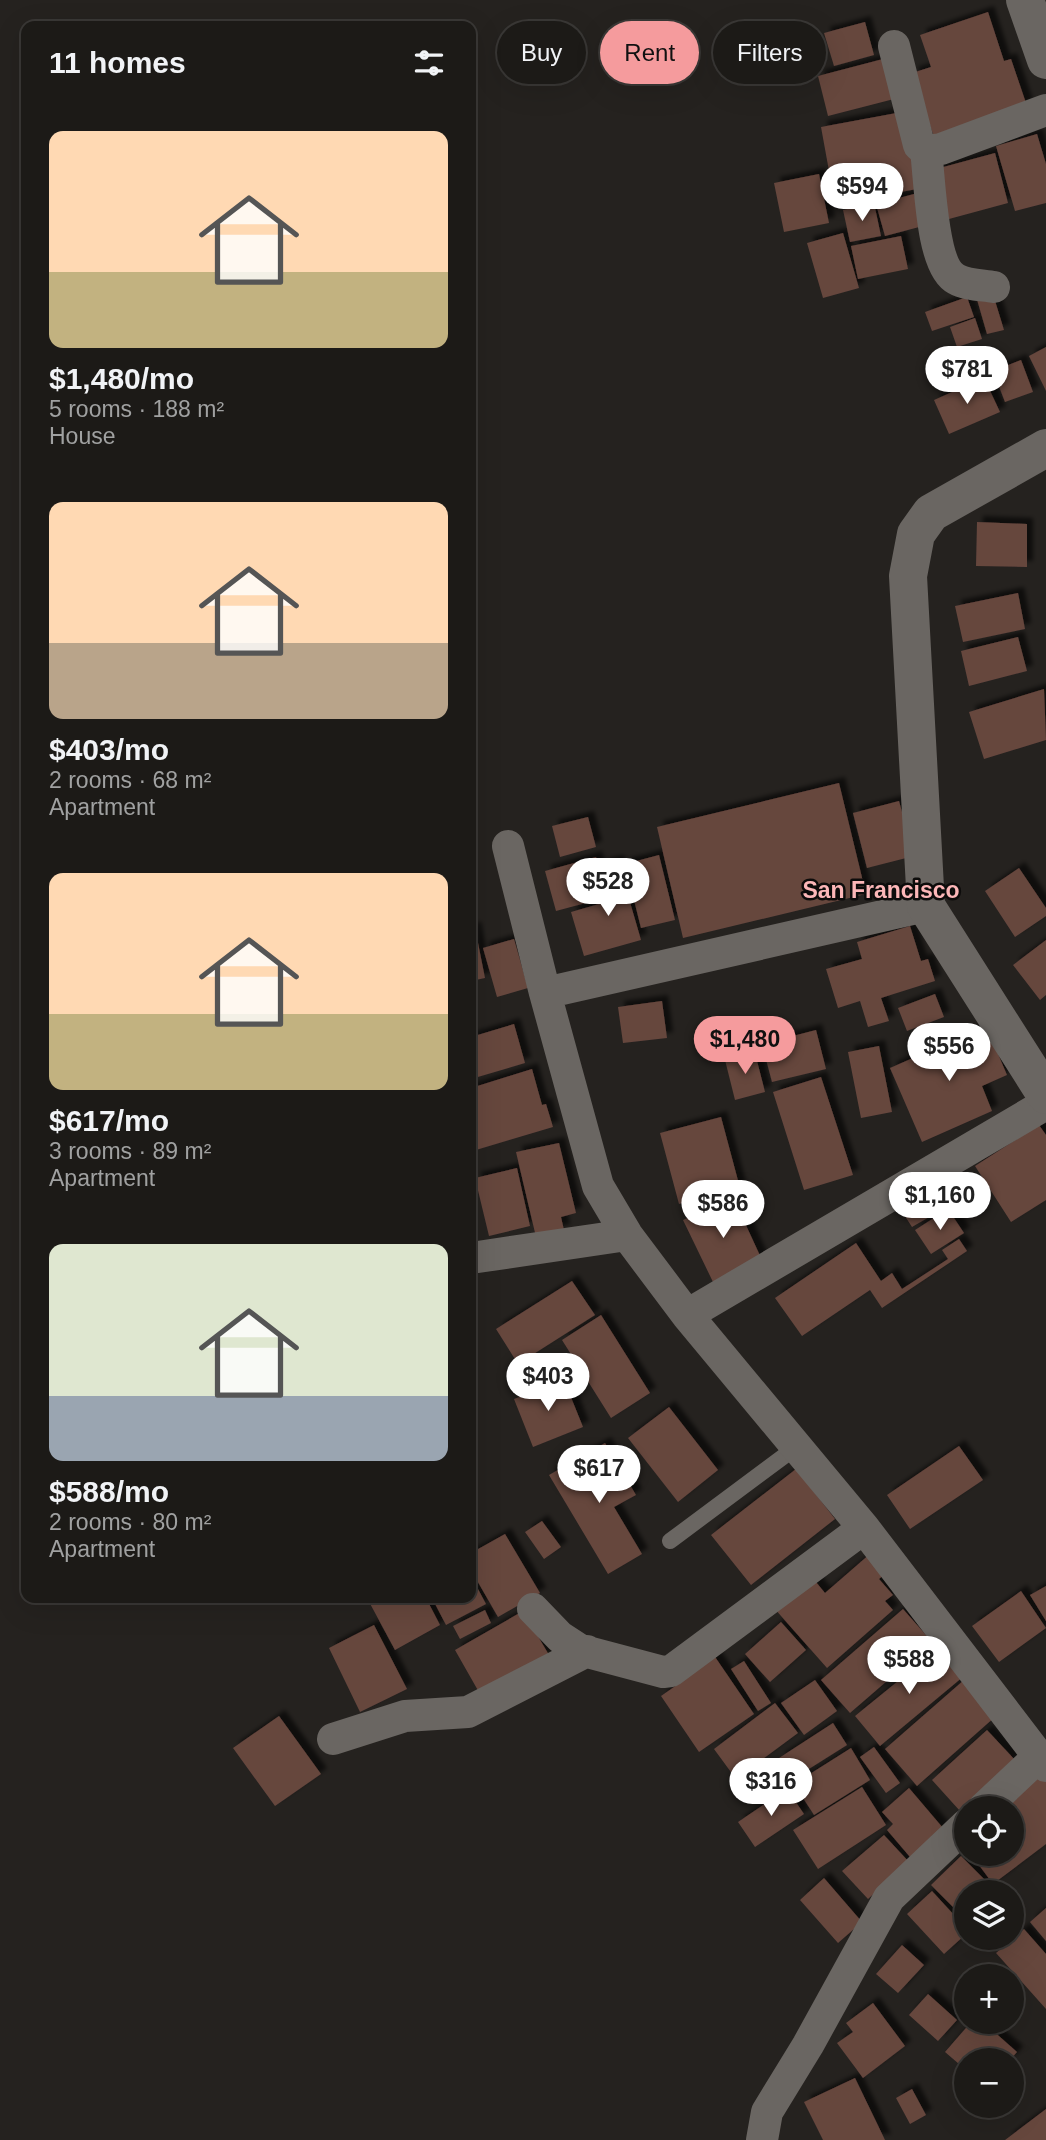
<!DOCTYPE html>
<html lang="en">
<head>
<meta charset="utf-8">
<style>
  body { margin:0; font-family:Helvetica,sans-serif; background:#252320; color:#f1f3f6; height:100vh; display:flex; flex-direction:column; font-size:26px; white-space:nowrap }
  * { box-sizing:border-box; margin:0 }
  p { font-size:23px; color:#a0a1a1 }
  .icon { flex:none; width:38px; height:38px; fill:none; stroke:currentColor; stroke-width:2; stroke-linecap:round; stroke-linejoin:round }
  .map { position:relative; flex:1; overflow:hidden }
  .side { position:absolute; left:21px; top:21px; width:455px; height:1582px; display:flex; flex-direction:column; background:#1c1a17; border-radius:14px; box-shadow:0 7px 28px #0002,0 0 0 2px #3a3836 }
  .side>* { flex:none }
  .top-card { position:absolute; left:497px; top:21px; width:443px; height:63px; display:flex; gap:14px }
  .fabs { position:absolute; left:954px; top:1796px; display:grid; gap:14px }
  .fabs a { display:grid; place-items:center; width:70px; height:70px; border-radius:50%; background:#1c1a17; box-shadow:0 7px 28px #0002,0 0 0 2px #3a3836; font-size:35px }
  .price { position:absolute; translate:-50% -60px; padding:0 16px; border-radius:24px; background:#fff; color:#222; font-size:23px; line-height:46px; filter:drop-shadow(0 2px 4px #0008) }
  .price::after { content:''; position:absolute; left:50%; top:42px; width:21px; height:16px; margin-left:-10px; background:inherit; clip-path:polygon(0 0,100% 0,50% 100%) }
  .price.on { background:#f59b9d; color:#111 }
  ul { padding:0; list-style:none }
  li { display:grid; align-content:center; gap:14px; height:371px; padding:0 28px }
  li span { display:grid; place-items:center; height:217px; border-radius:14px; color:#555 }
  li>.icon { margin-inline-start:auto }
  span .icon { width:126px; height:126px; fill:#fffc; stroke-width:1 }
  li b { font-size:30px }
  h2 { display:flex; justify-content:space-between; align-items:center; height:84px; padding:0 28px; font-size:30px }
  .chip { padding:0 24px; border-radius:32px; background:#1c1a17; box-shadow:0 7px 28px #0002,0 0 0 2px #3a3836; font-size:24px; line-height:63px }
  .chip.on { background:#f59b9d; color:#111 }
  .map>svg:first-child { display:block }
  .building { fill:#66463e; filter:url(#shadow) }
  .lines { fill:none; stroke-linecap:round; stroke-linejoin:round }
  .service { stroke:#6a6662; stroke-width:16 }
  .minor { stroke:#6a6662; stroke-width:32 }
  .tertiary { stroke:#6a6662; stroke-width:38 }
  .labels { text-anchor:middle; stroke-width:5; stroke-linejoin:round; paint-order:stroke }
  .quarter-label { font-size:23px; font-weight:bold; fill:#fcb7b8; stroke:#0d0c0b }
</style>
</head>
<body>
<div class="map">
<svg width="1046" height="2140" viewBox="0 0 1046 2140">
  <defs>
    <filter id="shadow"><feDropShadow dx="6" dy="-6" stdDeviation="2" flood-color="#0009"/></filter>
  </defs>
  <rect width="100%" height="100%" fill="#25221f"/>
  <path class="building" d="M988 12 1004 61 1011 59 1027 106 934 137 912 73 931 67 920 35Z
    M865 22 874 55 834 66 824 33Z
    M883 59 894 99 828 116 818 76Z
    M902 112 917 189 835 204 821 127Z
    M1037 134 1046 164V203L1015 211 996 146Z
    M995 153 1008 203 949 219 936 169Z
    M819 174 829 223 784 232 774 183Z
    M914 194 923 226 885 236 876 204Z
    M874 203 881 236 850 242 843 210Z
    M843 233 859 288 823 298 807 243Z
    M901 236 908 269 858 279 851 246Z
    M992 291 1004 330 987 334 976 296Z
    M967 297 974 317 932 331 925 312Z
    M975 318 982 339 957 347 950 327Z
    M1046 347V391L1029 356Z
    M1021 360 1033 392 1005 402 993 371Z
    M984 378 1000 412 949 434 934 400Z
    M977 522 1027 524V567L976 566Z
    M1018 593 1025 629 963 642 955 606Z
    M1018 637 1027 671 969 686 961 651Z
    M1044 689 1046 740 984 759 969 712Z
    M839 783 866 894 683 938 657 827Z
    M899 801 914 856 867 868 853 813Z
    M588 817 596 847 560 857 552 826Z
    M659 855 675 920 641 928 625 864Z
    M596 857 608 897 556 911 545 871Z
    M618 861 641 940 584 956 571 912 613 900 603 865Z
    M1019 868 1046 908V916L1015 937 985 891Z
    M910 926 921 961 928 959 935 981 881 998 889 1021 868 1027 860 1001 838 1008 826 969 862 959 857 942Z
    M471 928H475L485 978 471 981Z
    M514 939 528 988 497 997 483 948Z
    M1046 940V995L1040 1000 1013 965Z
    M935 994 944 1017 907 1031 898 1008Z
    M662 1001 667 1038 623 1043 618 1007Z
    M514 1024 525 1063 471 1079V1037Z
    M986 1026 1007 1075 982 1086 992 1111 922 1142 890 1068Z
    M816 1030 826 1069 772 1082 762 1044Z
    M879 1046 892 1112 861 1118 848 1052Z
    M755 1053 765 1092 735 1100 725 1060Z
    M532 1069 542 1105 546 1104 553 1127 476 1150 471 1133V1088Z
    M821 1077 853 1175 804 1190 773 1092Z
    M721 1117 740 1188 679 1204 660 1133Z
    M1039 1125 1046 1135V1200L1011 1222 975 1166Z
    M559 1143 576 1213 561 1217 564 1230 536 1237 516 1152Z
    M517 1168 530 1226 489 1236 475 1178Z
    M937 1188 948 1206 912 1227 901 1210Z
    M733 1197 762 1260 713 1282 683 1220Z
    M948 1209 964 1233 931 1254 915 1230Z
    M959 1239 967 1251 882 1308 870 1290 802 1336 775 1298 856 1243 881 1281 892 1273 902 1289 948 1259 942 1250Z
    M572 1281 595 1315 518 1364 496 1329Z
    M601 1315 650 1393 611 1418 562 1340Z
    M564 1380 583 1427 533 1447 514 1399Z
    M669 1407 718 1470 678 1502 628 1438Z
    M605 1443 636 1495 614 1507 642 1554 608 1574 549 1475Z
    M959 1446 983 1480 910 1529 887 1495Z
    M796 1469 835 1519 751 1585 711 1535Z
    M542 1521 561 1547 544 1559 525 1532Z
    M505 1534 540 1593 498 1617 471 1570V1553Z
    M871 1553 888 1571 879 1579 893 1595 885 1601 893 1610 827 1668 774 1608 811 1576 825 1593Z
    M471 1576 486 1604 446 1625 432 1598H471Z
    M1046 1586V1621L1030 1595Z
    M1021 1591 1046 1628 999 1662 972 1626Z
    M367 1598H426L440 1625 395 1650Z
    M903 1609 932 1642 850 1713 821 1680Z
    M485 1610 491 1623 460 1639 453 1626Z
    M523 1611 549 1655 480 1694 455 1650Z
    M781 1622 806 1650 770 1682 745 1654Z
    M374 1625 407 1689 360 1712 329 1648Z
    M940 1647 964 1676 880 1746 855 1716Z
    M711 1651 754 1714 699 1752 661 1696 687 1678Z
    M744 1661 771 1703 758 1711 731 1669Z
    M815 1680 837 1711 804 1735 781 1703Z
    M964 1680 996 1716 917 1786 885 1749Z
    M775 1703 798 1733 736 1779 714 1749Z
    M279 1716 321 1774 275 1806 233 1748Z
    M833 1723 847 1745 793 1779 779 1758Z
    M987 1730 1015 1760 960 1811 932 1780Z
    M874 1747 900 1783 886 1793 860 1757Z
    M851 1748 870 1780 814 1815 794 1784Z
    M1042 1774 1046 1779V1844L993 1884 970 1853H1012V1808H997Z
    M862 1787 886 1825 818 1869 793 1830Z
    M909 1788 943 1828 910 1857 887 1830 893 1824 882 1812Z
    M787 1789 804 1814 755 1847 738 1822Z
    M884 1835 909 1862 868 1899 842 1871Z
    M961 1856 993 1888 989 1892H966V1914L963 1917 931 1885Z
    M824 1878 862 1922 838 1943 800 1900Z
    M932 1891 966 1928V1934L944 1954 907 1914Z
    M1046 1908V1941L1030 1922Z
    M1024 1929 1046 1954V2009L996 1953Z
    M984 1937H1002L992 1946Z
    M902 1945 924 1965 898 1993 876 1974Z
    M928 1994 957 2020 938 2041 909 2015Z
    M873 2003 905 2046 863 2078 837 2043 853 2032 846 2023Z
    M972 2021H982L1017 2052 1010 2060H966V2070L945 2052Z
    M855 2078 885 2140H823L804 2102Z
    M912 2089 926 2115 910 2124 896 2098Z
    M1046 2109V2140H1005Z"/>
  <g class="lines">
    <path class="service" d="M670 1541 795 1448"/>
    <path class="minor" d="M894 46 919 145 926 151 941 149 1046 110
      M926 151C930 179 931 266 956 279 966 285 982 285 994 287
      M508 846 545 993
      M926 906 545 993 598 1186 627 1235 687 1315 864 1528 1046 1766
      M471 1258 627 1235
      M687 1315 1046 1104
      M533 1609 560 1637 580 1650 663 1672 671 1671 864 1528
      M333 1739 405 1716 468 1712 587 1651
      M984 1808 1038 1757
      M762 2140 767 2112 808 2045 889 1898 966 1825"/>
    <path class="tertiary" d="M1025 0 1046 60
      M1046 448 931 513 916 534 908 576 926 906 1046 1095"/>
  </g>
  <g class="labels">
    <g class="quarter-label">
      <text x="881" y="898">San Francisco</text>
    </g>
  </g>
</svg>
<div class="fabs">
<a><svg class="icon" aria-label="locate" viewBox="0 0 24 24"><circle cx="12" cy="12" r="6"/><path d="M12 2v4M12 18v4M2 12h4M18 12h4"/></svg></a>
<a><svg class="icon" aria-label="layers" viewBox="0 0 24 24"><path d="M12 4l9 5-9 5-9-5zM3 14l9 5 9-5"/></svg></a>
<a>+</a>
<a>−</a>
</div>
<b class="price" style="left:862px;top:223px">$594</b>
<b class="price" style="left:967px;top:406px">$781</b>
<b class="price" style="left:608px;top:918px">$528</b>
<b class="price on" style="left:745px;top:1076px">$1,480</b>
<b class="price" style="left:949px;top:1083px">$556</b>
<b class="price" style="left:940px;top:1232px">$1,160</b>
<b class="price" style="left:723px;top:1240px">$586</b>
<b class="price" style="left:548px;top:1413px">$403</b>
<b class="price" style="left:599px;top:1505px">$617</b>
<b class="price" style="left:909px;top:1696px">$588</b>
<b class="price" style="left:771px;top:1818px">$316</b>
<div class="top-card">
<a class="chip">Buy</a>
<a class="chip on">Rent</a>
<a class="chip">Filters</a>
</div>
<section class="side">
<h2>11 homes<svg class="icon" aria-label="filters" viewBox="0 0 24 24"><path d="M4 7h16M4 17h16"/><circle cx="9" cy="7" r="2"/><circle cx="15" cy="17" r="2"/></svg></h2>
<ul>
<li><span style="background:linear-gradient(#ffd9b3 65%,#c2b280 0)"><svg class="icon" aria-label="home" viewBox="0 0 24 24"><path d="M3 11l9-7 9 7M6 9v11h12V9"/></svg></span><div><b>$1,480/mo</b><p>5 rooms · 188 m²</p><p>House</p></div></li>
<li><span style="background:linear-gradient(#ffd9b3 65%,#b9a48a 0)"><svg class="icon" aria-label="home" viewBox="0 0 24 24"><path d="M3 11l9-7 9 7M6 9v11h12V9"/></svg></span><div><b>$403/mo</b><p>2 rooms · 68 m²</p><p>Apartment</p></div></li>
<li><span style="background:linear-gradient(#ffd9b3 65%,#c2b280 0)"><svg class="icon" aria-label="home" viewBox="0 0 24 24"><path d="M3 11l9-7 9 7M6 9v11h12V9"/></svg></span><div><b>$617/mo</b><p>3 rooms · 89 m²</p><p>Apartment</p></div></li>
<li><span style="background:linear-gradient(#dfe7d0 70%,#9aa5b1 0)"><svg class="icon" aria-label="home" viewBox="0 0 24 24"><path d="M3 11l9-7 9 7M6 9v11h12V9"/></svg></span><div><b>$588/mo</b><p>2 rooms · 80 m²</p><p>Apartment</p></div></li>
</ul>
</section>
</div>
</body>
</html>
